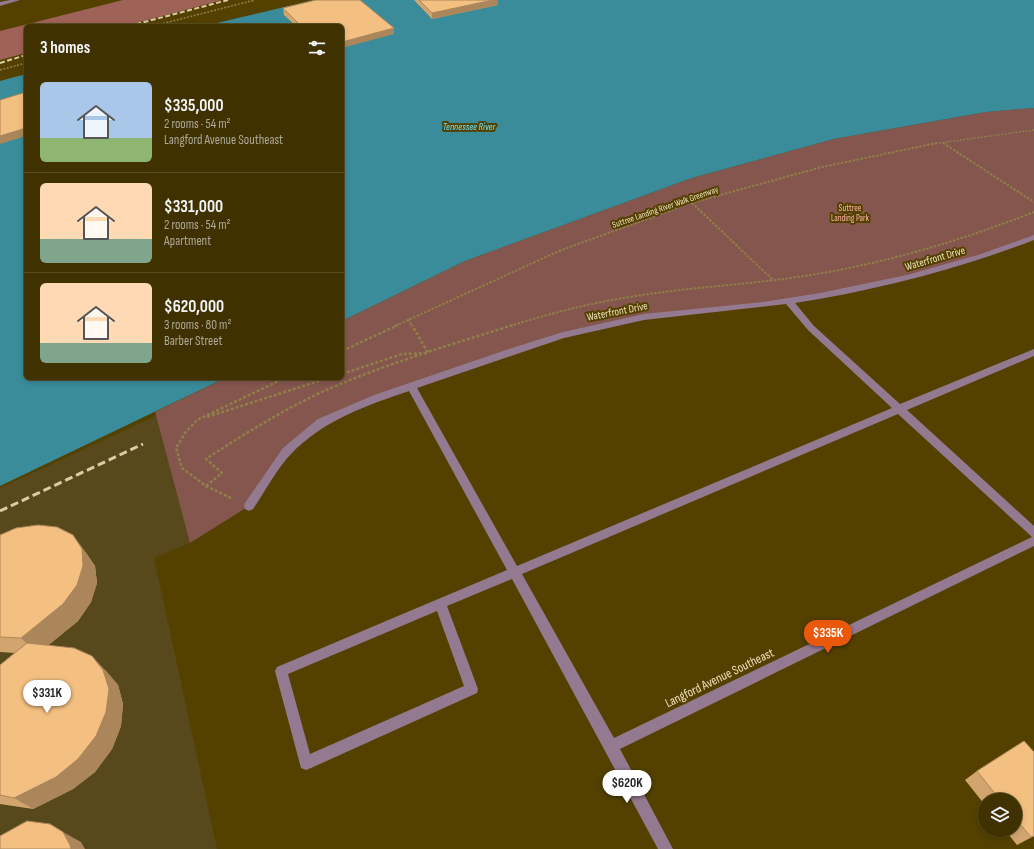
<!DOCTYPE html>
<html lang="en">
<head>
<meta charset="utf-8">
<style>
  body { margin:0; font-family:"Sofia Sans Condensed",sans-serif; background:#4a3d0f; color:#f1f3f6; height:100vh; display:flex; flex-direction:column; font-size:15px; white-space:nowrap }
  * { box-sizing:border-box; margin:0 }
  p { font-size:13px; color:#ada999 }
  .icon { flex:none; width:22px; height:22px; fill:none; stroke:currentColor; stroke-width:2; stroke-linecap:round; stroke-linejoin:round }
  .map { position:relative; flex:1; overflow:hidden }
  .details { position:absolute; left:24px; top:24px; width:320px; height:356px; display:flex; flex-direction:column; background:#3f3100; border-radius:6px; box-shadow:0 2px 6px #0003,0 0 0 1px #584c22 }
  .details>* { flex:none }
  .fabs { position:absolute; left:978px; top:793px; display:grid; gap:8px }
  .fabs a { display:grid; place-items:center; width:44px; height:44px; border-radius:50%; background:#3f3100; box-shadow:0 2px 6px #0003,0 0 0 1px #584c22; font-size:20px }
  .price { position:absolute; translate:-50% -34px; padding:0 9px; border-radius:14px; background:#fff; color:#222; font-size:13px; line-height:26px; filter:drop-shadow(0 1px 2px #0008) }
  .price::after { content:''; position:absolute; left:50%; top:24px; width:12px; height:9px; margin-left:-6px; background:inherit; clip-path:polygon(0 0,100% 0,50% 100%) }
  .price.current { background:#ea580c; color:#fff }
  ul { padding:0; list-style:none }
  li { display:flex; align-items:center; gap:12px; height:100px; padding:0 16px }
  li+li { border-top:1px solid #584c22 }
  li span { display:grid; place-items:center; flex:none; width:112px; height:80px; border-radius:6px; color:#555 }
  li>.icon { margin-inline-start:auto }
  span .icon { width:48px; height:48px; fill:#fffc; stroke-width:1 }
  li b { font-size:17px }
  h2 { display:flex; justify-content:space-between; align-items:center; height:48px; padding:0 16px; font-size:17px }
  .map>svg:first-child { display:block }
  .built { fill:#58491c }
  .green { fill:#85564d }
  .forest { fill:#9f6257 }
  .water { fill:#3a8c9a }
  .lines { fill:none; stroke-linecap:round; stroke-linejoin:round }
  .path-far2 { stroke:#907f49; stroke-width:1.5; stroke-dasharray:2 1.5; stroke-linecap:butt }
  .path-far1 { stroke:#907f49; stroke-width:2; stroke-dasharray:2.5 1.5; stroke-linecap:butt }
  .path { stroke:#907f49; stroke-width:2.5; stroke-dasharray:3 2; stroke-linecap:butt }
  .minor { fill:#947a90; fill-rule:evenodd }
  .rail-far1 { stroke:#dacca4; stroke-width:2; stroke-dasharray:5 2.5; stroke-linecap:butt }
  .rail { stroke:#dacca4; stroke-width:3; stroke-dasharray:8 4; stroke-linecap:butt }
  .wall { fill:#d2a56f }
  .shaded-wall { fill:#ab865a }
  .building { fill:#f4c081; stroke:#ab865a }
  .labels { text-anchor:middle; stroke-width:4; stroke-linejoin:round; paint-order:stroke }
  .far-street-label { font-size:9px; fill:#ede0bc; stroke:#544100 }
  .far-park-label { font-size:9px; fill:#fdb3a5; stroke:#544100 }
  .far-water-label { font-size:10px; font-style:italic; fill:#6ee6fb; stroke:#544100 }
  .street-label { font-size:11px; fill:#ede0bc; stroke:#544100 }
  .near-street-label { font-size:13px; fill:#ede0bc; stroke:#544100 }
</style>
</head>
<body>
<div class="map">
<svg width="1034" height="849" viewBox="0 0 1034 849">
  <rect width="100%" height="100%" fill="#544100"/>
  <path class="built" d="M156 416 190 543 154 558 217 849H0V488Z"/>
  <path class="green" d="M1034 108V237L949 267 820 296 644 317 563 335 322 422 287 451 249 506 190 543 155 412 225 378H342V321L465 261 692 178 834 139 986 112Z"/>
  <path class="forest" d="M123 0H222L125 26H26V53L0 60V31Z"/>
  <path class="water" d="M314 0H1034V108L986 112 834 139 692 178 465 261 342 321V26H204Z
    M26 74V378H225L0 486V81Z"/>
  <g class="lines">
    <path class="path-far2" d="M153 26 255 0
      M0 70 26 63
      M943 143 945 144
      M932 144 1034 130"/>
    <path class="path-far1" d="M943 143 1034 202
      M692 203 773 280
      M408 319 412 326
      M395 326 559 251 691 203 822 167 937 143
      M510 326C549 314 589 303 630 297 688 287 747 285 804 276 883 264 960 241 1034 212"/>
    <path class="path" d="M342 351 398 325
      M342 374 402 354 428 353 412 325
      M207 417 328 378
      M206 486 222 473 206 459C244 434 283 410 324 391 385 364 450 345 513 325
      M231 498 206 486 182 468 176 448 185 433 197 420 285 378"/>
    <path class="minor" d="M10 0H20L0 6V2Z
      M1034 235V240C956 270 877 290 795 303L814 326 900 404 1034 349V356L907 410 1034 526V546L620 749 673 849H658L512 579 447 606 478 689 477 693 311 768 306 770 301 768 275 671 277 667 507 570 409 391C367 405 322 421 291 454 278 467 264 493 253 509L249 511 245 509 244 506 245 503 283 448 318 419 374 395 506 350 563 332 644 314 763 302 820 293 907 275 981 254ZM786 304 808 330 892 408 517 566 417 388 564 338 644 320ZM898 414 1032 537 614 738 522 574ZM437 611 464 686 310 754 288 674Z"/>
    <path class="rail-far1" d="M129 26 228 0
      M0 63 26 55"/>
    <path class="rail" d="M0 511 143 444"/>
  </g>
  <path class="wall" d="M414 0H498V5L432 19Z
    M283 8 394 34 342 26H296L284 15Z
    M0 535H73L86 553 95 566 97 583 91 602 78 621 48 645 106 671 118 685 123 704 121 726 112 749 95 772 73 789 33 809 0 804V665L15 653 0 652Z
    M1024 741 1034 752V836L1017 845 1005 830H1015V800H985V805L965 780 977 771Z"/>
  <path class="shaded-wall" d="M493 0H498V5L432 19V13Z
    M394 28V34L342 48V42Z
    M26 128V136L0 144V136Z
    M73 535 86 553 95 566 97 583 91 602 78 621 38 654 21 638Z
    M92 656 106 671 118 685 123 704 121 726 112 749 95 772 73 789 33 809 14 798Z
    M63 832 81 842 85 849H71Z"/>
  <path class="building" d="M316 0H360L394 28 342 42V26H301L283 8Z
    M419 0H493L432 13Z
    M26 92V128L0 136V100Z
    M38 525 57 527 73 535 82 549 83 566 77 585 63 604 21 638 0 637V535L16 528Z
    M27 643 74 648 92 656 103 670 109 689 106 712 96 736 78 759 56 777 14 798 0 795V665Z
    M1024 741 1034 752V836L1031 837 1015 818V800H1000L977 771Z
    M27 821 50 824 63 832 70 845 71 849H0V836Z"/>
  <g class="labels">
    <g class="far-street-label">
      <text transform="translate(665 207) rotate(-19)" y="3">Suttree Landing River Walk Greenway</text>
    </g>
    <g class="far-park-label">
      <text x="850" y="211">Suttree<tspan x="850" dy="10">Landing Park</tspan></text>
    </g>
    <g class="far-water-label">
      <text x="469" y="130">Tennessee River</text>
    </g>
    <g class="street-label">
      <text transform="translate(935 258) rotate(-16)" y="4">Waterfront Drive</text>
      <text transform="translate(617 311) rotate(-11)" y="4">Waterfront Drive</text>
    </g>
    <g class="near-street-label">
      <text transform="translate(719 677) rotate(-26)" y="5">Langford Avenue Southeast</text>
    </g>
  </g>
</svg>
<div class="fabs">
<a><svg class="icon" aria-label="layers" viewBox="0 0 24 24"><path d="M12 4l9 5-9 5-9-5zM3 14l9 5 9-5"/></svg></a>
</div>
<b class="price current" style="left:828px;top:654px">$335K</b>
<b class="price" style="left:47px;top:714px">$331K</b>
<b class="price" style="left:627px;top:804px">$620K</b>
<section class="details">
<h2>3 homes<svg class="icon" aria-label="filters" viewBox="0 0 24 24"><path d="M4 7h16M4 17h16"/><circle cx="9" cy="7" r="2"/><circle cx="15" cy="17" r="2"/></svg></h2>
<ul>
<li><span style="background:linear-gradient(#a9c7e8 70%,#8fb573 0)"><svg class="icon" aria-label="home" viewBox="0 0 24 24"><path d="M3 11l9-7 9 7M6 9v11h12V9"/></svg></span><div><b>$335,000</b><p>2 rooms · 54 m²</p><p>Langford Avenue Southeast</p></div></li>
<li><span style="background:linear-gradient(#ffd9b3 70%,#7fa58c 0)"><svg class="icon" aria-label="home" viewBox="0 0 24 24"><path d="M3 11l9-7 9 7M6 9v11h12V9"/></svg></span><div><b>$331,000</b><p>2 rooms · 54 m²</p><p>Apartment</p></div></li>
<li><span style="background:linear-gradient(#ffd9b3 75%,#7fa58c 0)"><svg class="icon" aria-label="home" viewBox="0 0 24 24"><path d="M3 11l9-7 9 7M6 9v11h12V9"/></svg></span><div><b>$620,000</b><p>3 rooms · 80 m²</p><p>Barber Street</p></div></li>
</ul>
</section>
</div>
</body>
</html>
